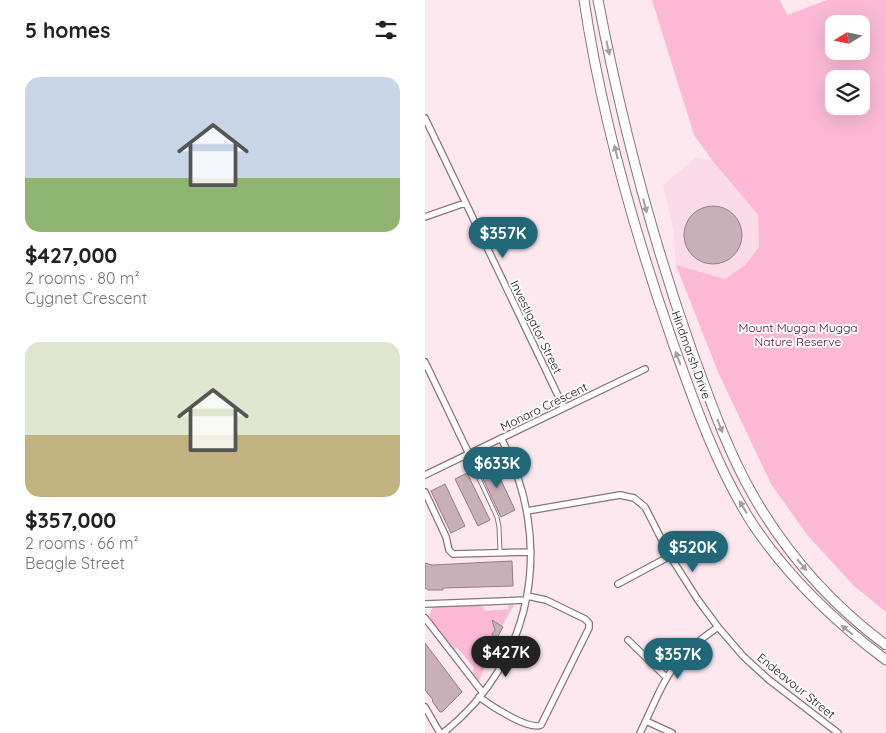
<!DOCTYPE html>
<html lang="en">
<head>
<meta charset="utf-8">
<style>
  body { margin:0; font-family:Quicksand,sans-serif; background:#f2f2f2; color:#202124; height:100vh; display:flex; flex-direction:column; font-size:19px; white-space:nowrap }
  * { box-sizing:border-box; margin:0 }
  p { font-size:16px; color:#757577 }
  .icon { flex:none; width:28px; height:28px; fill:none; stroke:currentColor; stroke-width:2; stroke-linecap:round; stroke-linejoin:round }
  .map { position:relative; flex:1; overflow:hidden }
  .details { display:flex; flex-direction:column; background:#fff; width:425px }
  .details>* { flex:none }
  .needle { width:32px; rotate:260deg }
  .controls { position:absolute; left:400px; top:15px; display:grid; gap:10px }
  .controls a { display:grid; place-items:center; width:45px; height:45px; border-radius:10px; background:#fff; box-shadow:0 5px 20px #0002; font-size:25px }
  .price { position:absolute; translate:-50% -42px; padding:0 11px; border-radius:18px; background:#216777; color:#fff; font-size:16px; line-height:32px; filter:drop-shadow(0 1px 2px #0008) }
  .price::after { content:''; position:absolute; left:50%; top:30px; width:15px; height:11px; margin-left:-8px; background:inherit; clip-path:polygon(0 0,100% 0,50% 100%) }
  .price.on { background:#222; color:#fff }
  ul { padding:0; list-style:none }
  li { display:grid; align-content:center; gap:10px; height:265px; padding:0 25px }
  li span { display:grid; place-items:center; height:155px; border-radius:15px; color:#555 }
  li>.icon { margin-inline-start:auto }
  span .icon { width:90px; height:90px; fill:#fffc; stroke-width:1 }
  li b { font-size:21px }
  h2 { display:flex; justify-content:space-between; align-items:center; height:60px; padding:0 25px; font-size:21px }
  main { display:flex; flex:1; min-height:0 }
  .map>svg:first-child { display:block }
  .built { fill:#fcdbe8 }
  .green { fill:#fbb9d5; fill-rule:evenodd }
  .building { fill:#c8afb8; stroke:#947d86 }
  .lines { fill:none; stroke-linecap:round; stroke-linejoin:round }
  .service-casing { stroke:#8b747d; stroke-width:5 }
  .minor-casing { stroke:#8b747d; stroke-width:8 }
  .primary-casing { stroke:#8b747d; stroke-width:11 }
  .service { stroke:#fff; stroke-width:3 }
  .minor { stroke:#fff; stroke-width:5.5 }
  .primary { stroke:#fff; stroke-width:9 }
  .oneway { fill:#a29fa0 }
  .labels { text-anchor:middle; stroke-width:4; stroke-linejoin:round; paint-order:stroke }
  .street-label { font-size:12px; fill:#170f12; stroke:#fcfcfc }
  .park-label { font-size:12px; fill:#5e0038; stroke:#fcfcfc }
</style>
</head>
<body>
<main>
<section class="details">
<h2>5 homes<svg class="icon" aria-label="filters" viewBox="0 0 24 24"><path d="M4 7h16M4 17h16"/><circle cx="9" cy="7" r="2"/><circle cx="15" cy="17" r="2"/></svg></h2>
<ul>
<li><span style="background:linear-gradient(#c9d6e8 65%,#8fb573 0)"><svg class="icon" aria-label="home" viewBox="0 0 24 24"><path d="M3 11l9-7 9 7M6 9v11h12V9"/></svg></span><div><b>$427,000</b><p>2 rooms · 80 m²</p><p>Cygnet Crescent</p></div></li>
<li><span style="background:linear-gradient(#dfe7d0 60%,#c2b280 0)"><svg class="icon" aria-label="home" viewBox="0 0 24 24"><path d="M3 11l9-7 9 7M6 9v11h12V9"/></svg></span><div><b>$357,000</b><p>2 rooms · 66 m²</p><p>Beagle Street</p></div></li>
</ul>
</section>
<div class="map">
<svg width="461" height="733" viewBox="0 0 461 733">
  <rect width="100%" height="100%" fill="#fde8f0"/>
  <path class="built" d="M271 157 287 160 333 215 334 247 320 265 300 280 251 265 248 230 238 185Z"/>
  <path class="green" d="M227 0H355L362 15 402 0H461V612L429 586 383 536 346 484 293 372 251 265 300 279 320 265 334 247 333 215 287 160 269 135ZM409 24H436V51H409ZM409 79H436V106H409Z
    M56 604 60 611 84 609 83 607 84 604 89 605 78 624 54 681 46 675 49 668 32 647 28 651 5 619 4 615 8 607 12 606Z"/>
  <path class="building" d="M259 235a29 29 0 1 1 58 0a29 29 0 1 1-58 0Z
    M67 461 90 510 76 517 53 468Z
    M42 473 65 520 53 526 30 479Z
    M20 484 40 526 26 533 6 491Z
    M87 561 88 586 18 588V590H3L0 588V563L7 565Z
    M67 620 78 627 66 649 63 645V639H70L67 634 70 630Z
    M0 643 37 692 17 712H15L7 701 8 700 0 690Z"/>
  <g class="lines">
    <defs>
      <path id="service" d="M43 455 72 517 74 527 75 552"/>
      <path id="minor" d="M0 118 139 408
        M0 217 40 203
        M0 362 44 454
        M0 475 220 369
        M0 492 21 537 24 550 28 554 106 552
        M102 511 195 495 209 498 220 507 245 556 273 600 293 627 318 656 343 679 413 733
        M193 584 245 556
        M0 604 101 600
        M0 618 58 693
        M203 640 242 678
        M54 697C65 705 104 731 116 725L164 628V623L160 619 121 600 102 596
        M0 707 15 733
        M221 721 247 733
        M18 733C110 660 130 541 76 438
        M215 733C227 709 237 681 254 660 265 647 279 637 293 627"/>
      <path id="primary" d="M159 0C176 114 210 234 248 343 270 405 292 468 327 523 363 577 409 621 461 660
        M173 0C196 120 227 239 268 354 286 403 303 452 329 497 362 554 407 605 461 645"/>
    </defs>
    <use href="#service" class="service-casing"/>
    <use href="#minor" class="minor-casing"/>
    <use href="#primary" class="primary-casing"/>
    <use href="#service" class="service"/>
    <use href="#minor" class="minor"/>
    <use href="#primary" class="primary"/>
  </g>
  <defs><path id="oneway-solid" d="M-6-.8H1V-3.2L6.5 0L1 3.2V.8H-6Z" transform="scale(1.25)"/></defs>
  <g class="oneway">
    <use href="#oneway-solid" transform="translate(183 48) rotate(78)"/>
    <use href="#oneway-solid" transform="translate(191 152) rotate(-104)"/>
    <use href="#oneway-solid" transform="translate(220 206) rotate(75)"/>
    <use href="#oneway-solid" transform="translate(253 358) rotate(-110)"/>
    <use href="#oneway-solid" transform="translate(295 426) rotate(68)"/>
    <use href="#oneway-solid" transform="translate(318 507) rotate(-121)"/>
    <use href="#oneway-solid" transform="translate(377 565) rotate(50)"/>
    <use href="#oneway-solid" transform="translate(422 630) rotate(-140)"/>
  </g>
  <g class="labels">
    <g class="street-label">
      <text transform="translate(111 327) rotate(64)" y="4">Investigator Street</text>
      <text transform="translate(266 355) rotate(70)" y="4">Hindmarsh Drive</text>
      <text transform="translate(119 407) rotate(-26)" y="4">Monaro Crescent</text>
      <text transform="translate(371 686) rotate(39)" y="4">Endeavour Street</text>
    </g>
    <g class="park-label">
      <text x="373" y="332">Mount Mugga Mugga<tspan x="373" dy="14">Nature Reserve</tspan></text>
    </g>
  </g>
</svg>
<div class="controls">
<a><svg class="needle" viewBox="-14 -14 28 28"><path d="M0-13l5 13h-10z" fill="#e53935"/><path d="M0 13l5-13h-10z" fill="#757577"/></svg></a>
<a><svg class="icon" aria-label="layers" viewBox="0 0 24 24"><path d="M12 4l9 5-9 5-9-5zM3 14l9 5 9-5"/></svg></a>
</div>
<b class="price" style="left:78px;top:259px">$357K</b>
<b class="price" style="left:72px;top:489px">$633K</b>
<b class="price" style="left:268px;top:573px">$520K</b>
<b class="price on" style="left:81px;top:678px">$427K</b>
<b class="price" style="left:253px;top:680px">$357K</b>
</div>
</main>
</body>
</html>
